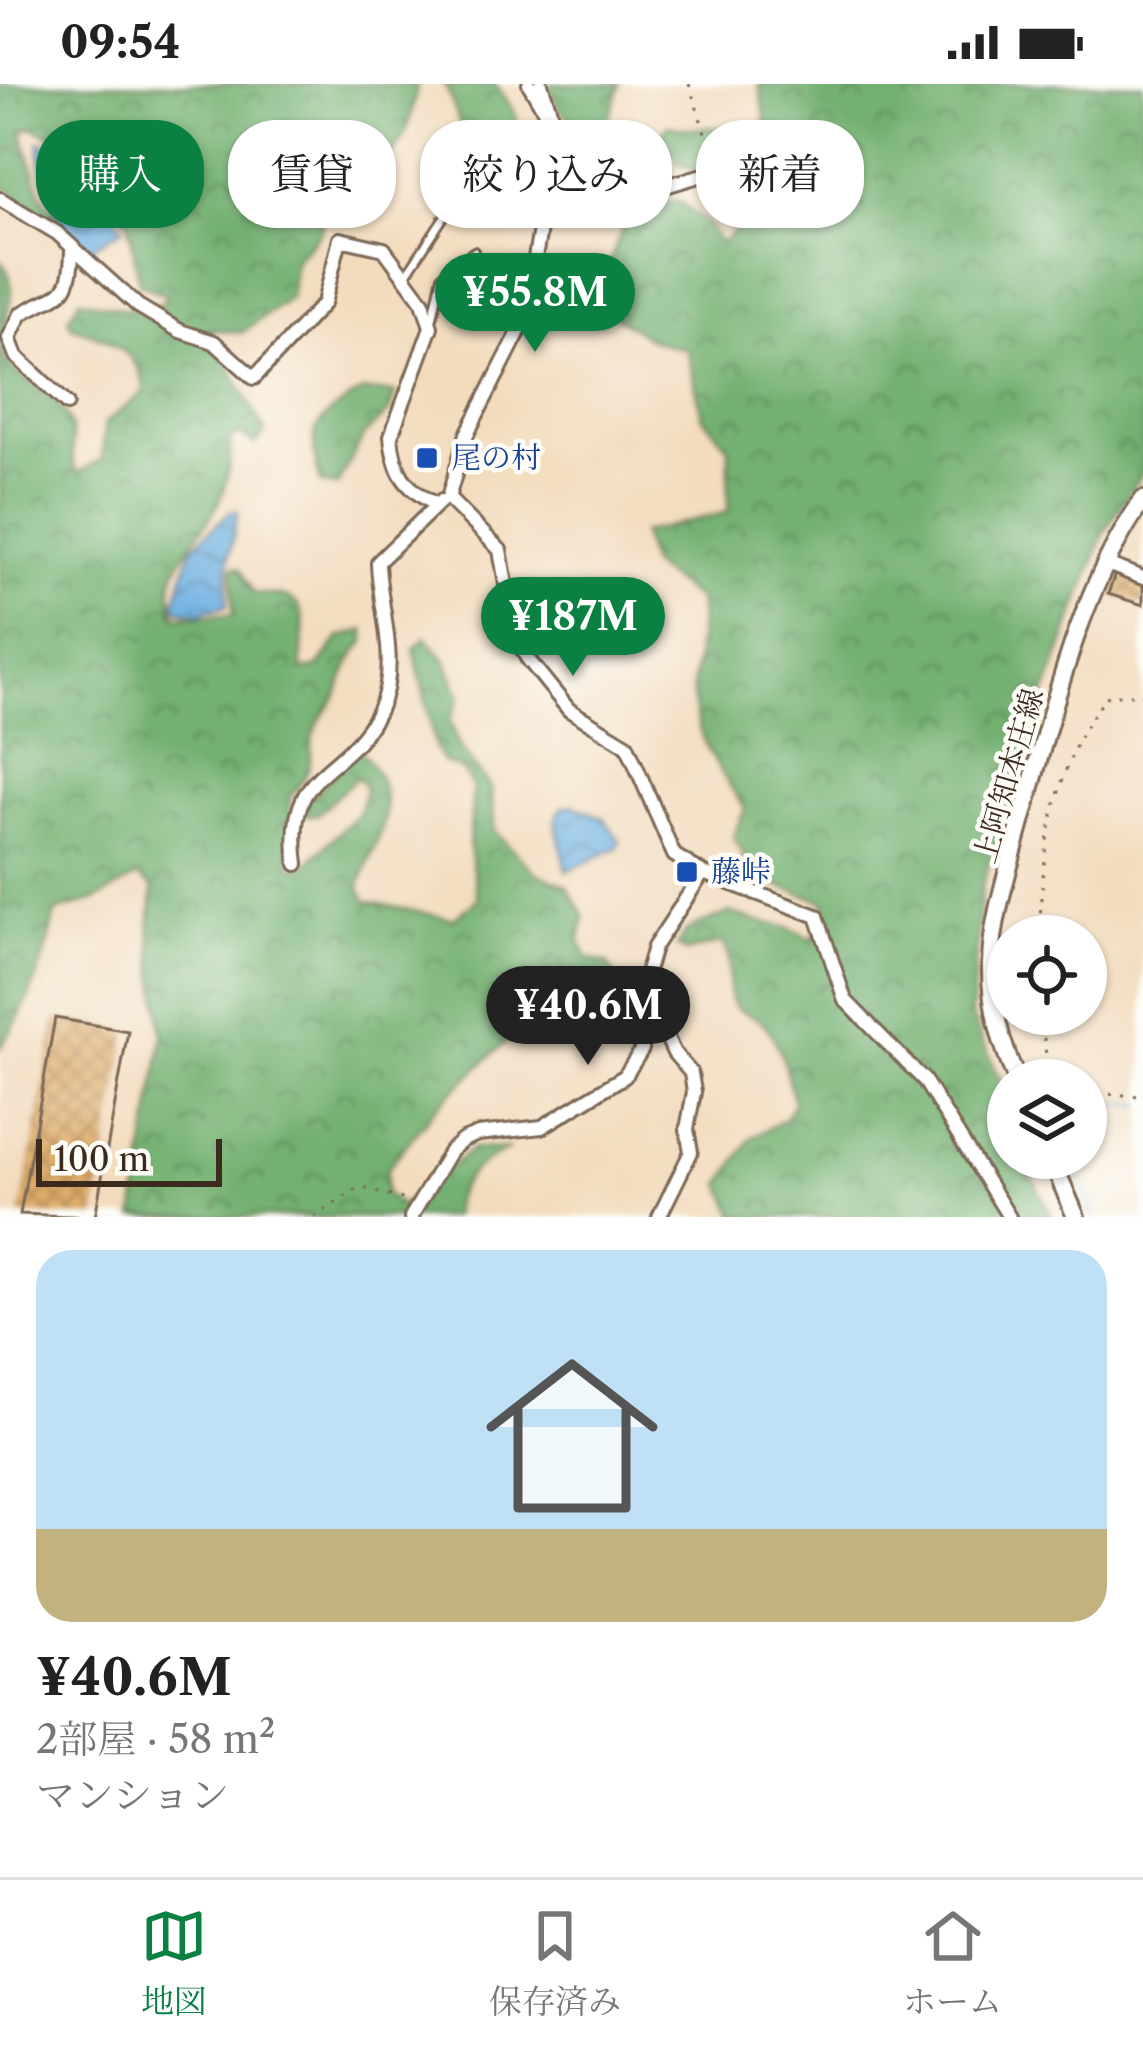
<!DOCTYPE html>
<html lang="ja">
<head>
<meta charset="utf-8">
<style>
  body { margin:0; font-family:"Libre Caslon Text","Noto Serif JP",serif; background:#f2f2f2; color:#222; height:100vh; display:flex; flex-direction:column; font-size:45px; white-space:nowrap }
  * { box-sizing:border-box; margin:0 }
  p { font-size:39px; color:#767676 }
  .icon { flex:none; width:66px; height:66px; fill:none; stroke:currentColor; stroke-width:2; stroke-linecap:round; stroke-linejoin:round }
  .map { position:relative; height:1133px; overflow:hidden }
  .panel { display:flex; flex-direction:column; background:#fff; flex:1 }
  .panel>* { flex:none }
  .top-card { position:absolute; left:36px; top:36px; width:1071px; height:108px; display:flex; gap:24px }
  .controls { position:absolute; left:987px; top:831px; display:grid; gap:24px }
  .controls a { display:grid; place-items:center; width:120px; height:120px; border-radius:50%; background:#fff; box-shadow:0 3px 9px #0004; font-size:60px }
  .scale { position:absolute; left:36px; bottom:30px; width:186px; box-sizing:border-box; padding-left:12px; border:6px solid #3b2a1e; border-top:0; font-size:33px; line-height:42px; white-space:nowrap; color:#3b2a1e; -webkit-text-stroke:9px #fdfcf7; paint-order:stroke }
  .price { position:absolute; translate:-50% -102px; padding:0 27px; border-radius:42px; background:#0b8043; color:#fff; font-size:39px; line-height:78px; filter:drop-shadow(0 3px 6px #0008) }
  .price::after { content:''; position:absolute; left:50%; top:72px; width:36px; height:27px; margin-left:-18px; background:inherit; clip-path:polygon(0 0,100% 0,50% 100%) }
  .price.current { background:#222; color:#fff }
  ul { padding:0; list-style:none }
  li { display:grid; align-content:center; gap:24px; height:636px; padding:0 36px }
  li span { display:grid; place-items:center; height:372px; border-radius:36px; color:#555 }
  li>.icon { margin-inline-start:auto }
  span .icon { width:216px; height:216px; fill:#fffc; stroke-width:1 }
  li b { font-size:51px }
  .pill { padding:0 42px; border-radius:48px; background:#fff; box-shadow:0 3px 9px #0004; font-size:42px; line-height:108px }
  .pill.current { background:#0b8043; color:#fff }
  .status { display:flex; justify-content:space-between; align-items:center; height:84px; padding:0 60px; background:#fff; direction:ltr }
  .status svg { height:33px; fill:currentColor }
  .menu { display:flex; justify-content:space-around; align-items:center; height:168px; border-top:3px solid #e0e0e0; background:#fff; font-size:33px; color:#767676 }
  .menu a { display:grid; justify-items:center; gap:6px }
  .menu .current { color:#0b8043 }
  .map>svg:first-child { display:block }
  .forest { fill:url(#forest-crowns); stroke:#576d48; stroke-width:3 }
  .water { fill:url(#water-waves); stroke:#546d80; stroke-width:3 }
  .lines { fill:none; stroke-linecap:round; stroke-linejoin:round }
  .stream { stroke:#6eb0e2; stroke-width:3 }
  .building { fill:url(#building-cross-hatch) }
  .service-casing { stroke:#7b6856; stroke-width:12 }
  .minor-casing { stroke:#7b6856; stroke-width:18 }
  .secondary-casing { stroke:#7b6856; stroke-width:22 }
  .path { stroke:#7b6856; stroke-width:3; stroke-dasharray:3 9; stroke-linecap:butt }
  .service { stroke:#fff; stroke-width:6 }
  .minor { stroke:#fff; stroke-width:12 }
  .secondary { stroke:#fff; stroke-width:16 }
  .transit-dot { fill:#1a4fb4; stroke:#fdfcf7; stroke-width:4.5 }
  .labels { text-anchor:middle; stroke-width:9; stroke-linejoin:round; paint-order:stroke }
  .transit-label { font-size:30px; fill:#164399; stroke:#fdfcf7; text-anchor:start }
  .street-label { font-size:30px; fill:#3b2a1e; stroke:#fdfcf7 }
</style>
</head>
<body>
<div class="status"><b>09:54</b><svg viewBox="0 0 49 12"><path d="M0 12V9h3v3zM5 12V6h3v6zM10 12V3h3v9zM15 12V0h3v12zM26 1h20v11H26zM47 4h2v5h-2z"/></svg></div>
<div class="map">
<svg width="1143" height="1133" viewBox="0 0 1143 1133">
  <defs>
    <pattern id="forest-crowns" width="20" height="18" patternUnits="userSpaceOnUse" patternTransform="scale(3)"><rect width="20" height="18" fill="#73b071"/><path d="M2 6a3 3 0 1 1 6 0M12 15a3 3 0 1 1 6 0" fill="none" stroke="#608f5c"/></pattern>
    <pattern id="water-waves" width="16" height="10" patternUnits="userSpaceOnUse" patternTransform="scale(3)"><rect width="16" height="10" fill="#6eb0e2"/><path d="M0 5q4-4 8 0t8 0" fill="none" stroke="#5c8fb7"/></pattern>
    <pattern id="building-cross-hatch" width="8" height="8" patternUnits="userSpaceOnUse" patternTransform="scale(3)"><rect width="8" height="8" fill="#deac6a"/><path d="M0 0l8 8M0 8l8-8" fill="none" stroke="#b58c57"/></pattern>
  </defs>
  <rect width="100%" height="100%" fill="#fdfcf7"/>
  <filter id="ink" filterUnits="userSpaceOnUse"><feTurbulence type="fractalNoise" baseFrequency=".00833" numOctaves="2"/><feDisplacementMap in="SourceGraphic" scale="24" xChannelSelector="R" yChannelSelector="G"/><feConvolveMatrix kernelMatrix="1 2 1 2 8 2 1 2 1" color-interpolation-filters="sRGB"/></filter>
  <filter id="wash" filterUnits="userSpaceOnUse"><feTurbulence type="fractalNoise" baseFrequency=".004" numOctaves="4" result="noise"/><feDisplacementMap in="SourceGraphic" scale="48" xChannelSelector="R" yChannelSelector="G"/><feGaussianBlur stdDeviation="2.7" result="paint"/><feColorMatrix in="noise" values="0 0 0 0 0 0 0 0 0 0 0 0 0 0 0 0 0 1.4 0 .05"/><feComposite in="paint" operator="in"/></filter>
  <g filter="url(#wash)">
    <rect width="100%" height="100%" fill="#f3dcbe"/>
    <path class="forest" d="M0 0H417C407 75 381 81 325 123L320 149 295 176 290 214 241 249 209 245 265 348 255 360 239 350 230 354C232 375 227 400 218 420 202 453 157 484 176 532L233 531 232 483 240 484 254 510C321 508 299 542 302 586L317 584 340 553 365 546V558C349 576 346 587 338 609 334 620 322 629 317 642 304 676 320 681 290 712V782L302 784 360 728 365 702 357 693 318 730 307 731 306 718 358 664C407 718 380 744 359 803L366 817 453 835 478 815 469 763 473 704 462 685 443 678 436 665 414 565 426 553 447 578 460 613 450 636 458 660 491 705 495 748 536 789 567 802 584 831 580 858 588 874 607 879 628 913 624 937 615 946 588 935 583 904 565 903 437 1022 387 1085 386 1110 401 1122 473 1064 509 1065C477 1080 455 1095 452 1133H134L163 953 150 847 153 804 138 792 98 815 55 828C45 878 29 921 0 964V176C25 203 0 236 3 267 8 290 41 302 57 319 84 350 64 367 78 389L102 375 105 339 144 308C144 269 104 252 72 243L68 234 80 215 124 225 160 220 167 212 139 199 129 140 74 64 32 43 22 47 41 112 61 138H52L0 100Z
      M445 0H496L516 31 519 63 509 97 500 100 466 57Z
      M550 0H620L610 32 592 42C570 40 551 23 550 0Z
      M759 0H1143V388L1104 449 1019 683 982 803 971 931 1008 1013V1074H1029L1030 1089 1052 1133H736L722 1100 751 1054 785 1035 794 1019C787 993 782 957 761 937 751 929 735 930 731 915 725 893 735 878 722 858L686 868 677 862 687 846 731 828C760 843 786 836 812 857L826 818 731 786 745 773 733 753 745 725C721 687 690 649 693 602 695 571 703 547 698 516L650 481 641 449 728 428 729 363 703 334 687 266 649 255 594 218 632 121 679 117 708 141 721 160 753 130 738 105 678 79 661 51 668 41C698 50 722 38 751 46L766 39Z
      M363 307 395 309 389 328 364 351 337 402 321 400C306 340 313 339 363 307Z"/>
    <path class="water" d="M40 57 76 77 123 144 82 169C62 152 37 83 40 57Z
      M238 427 228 479 227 522 200 529 179 526 175 519 192 463 230 428Z
      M573 721 604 734 620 757 617 764 567 787 555 736 563 723Z"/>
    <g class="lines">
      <path class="stream" d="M1086 1018 1143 1021
        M1072 1074 1095 1133"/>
    </g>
    <g id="blocks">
      <path class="building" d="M1115 490 1143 499V521L1108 510Z
        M55 934 128 947 95 1133 20 1130Z"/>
    </g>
  </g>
  <g filter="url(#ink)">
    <use href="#blocks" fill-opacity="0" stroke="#7b6856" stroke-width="3"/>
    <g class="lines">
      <defs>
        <path id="service" d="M406 191 449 125
          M433 233 442 192 474 167"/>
        <path id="minor" d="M541 0 550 27
          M0 115 57 149 138 222 180 247 214 258 254 294 324 219 340 155 384 165 423 218 431 243 391 352C394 387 404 404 435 420
          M545 116 592 124 699 92
          M67 320 16 272 9 254 21 230C57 208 71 218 72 167
          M448 414 500 466 515 551 527 574 569 626 627 661 674 771 703 789 817 832 845 916 924 996 1009 1133
          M448 414 467 350 524 238 545 116 559 73 554 43 529 0
          M1107 480 1143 494
          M297 780C284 680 345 696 379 626 401 581 379 524 378 478L441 417
          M647 896 650 917 674 969 691 989 694 1008 687 1045 691 1068 659 1133
          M411 1133 450 1067 463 1056 478 1050 542 1043 625 992 642 965 638 918 654 863 703 789"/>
        <path id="secondary" d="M1017 996C1000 958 990 921 991 880 992 832 1010 781 1022 735 1052 629 1079 506 1143 416
          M1051 1074 1076 1133"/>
      </defs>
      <use href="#service" class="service-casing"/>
      <use href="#minor" class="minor-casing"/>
      <use href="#secondary" class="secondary-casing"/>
      <path class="path" d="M689 0 709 61 706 81
        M1040 852C1040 775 1056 668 1109 611H1143
        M1041 930 1049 996
        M1086 1009 1143 1012
        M314 1133 360 1103 409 1117"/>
      <use href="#service" class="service"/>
      <use href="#minor" class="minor"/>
      <use href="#secondary" class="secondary"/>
    </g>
  </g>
  <g class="transit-dot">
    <rect x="415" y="362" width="24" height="24" rx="6"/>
    <rect x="675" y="776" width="24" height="24" rx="6"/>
  </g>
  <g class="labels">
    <g class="transit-label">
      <text x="451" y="384">尾の村</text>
      <text x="711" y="798">藤峠</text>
    </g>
    <g class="street-label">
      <text transform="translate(1009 692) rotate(-74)" y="10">上阿知本庄線</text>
    </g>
  </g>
</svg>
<div class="controls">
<a><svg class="icon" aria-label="locate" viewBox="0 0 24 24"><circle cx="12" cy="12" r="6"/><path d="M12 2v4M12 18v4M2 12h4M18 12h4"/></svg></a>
<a><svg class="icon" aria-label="layers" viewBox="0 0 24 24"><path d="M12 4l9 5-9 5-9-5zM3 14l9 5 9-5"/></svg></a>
</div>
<div class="scale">100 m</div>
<b class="price" style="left:535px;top:271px">¥55.8M</b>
<b class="price" style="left:573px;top:595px">¥187M</b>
<b class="price current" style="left:588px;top:984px">¥40.6M</b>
<div class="top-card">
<a class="pill current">購入</a>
<a class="pill">賃貸</a>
<a class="pill">絞り込み</a>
<a class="pill">新着</a>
</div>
</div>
<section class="panel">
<ul>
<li><span style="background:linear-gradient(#bfe0f5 75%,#c2b280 0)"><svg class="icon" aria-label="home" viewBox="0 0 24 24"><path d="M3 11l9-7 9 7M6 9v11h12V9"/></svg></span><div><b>¥40.6M</b><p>2部屋 · 58 m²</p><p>マンション</p></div></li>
</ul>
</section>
<nav class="menu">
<a class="current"><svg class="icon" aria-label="map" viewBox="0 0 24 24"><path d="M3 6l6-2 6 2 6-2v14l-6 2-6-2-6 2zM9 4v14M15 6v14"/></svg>地図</a>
<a><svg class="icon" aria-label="saved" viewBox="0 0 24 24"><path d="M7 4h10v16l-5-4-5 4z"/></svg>保存済み</a>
<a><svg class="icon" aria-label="home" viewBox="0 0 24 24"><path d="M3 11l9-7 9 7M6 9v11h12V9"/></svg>ホーム</a>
</nav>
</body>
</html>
